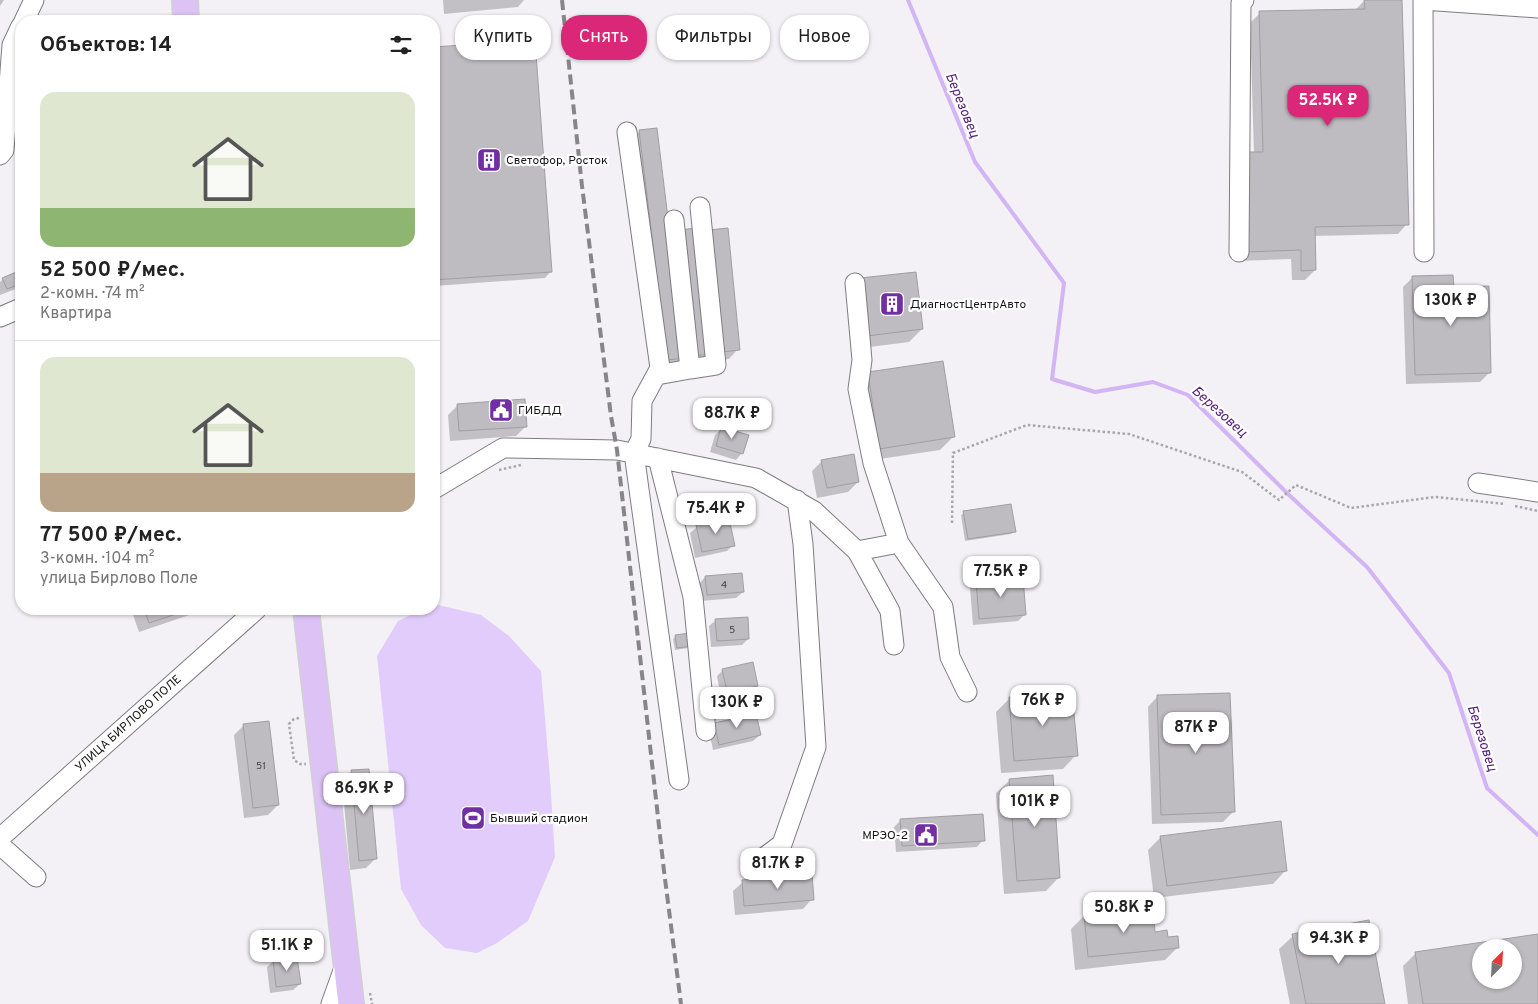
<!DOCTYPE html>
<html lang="ru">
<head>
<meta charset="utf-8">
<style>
  body { margin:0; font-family:Overpass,sans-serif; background:#f2f2f2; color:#222; height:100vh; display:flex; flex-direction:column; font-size:19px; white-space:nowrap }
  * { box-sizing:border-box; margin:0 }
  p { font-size:16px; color:#767676 }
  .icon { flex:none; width:28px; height:28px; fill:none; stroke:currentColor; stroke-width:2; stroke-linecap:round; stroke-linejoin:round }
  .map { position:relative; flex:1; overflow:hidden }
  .drawer { position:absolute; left:15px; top:15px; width:425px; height:600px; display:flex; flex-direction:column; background:#fff; border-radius:20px; box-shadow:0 1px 4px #0004 }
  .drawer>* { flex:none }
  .hud { position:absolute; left:455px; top:15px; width:475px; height:45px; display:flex; gap:10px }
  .needle { width:32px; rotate:24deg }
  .fabs { position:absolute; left:1472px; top:939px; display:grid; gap:10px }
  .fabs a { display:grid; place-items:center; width:50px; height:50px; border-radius:50%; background:#fff; box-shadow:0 1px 4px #0004; font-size:25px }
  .price { position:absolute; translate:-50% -42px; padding:0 11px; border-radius:10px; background:#fff; color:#222; font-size:16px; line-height:32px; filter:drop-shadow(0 1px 2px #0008) }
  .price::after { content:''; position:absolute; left:50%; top:30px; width:15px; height:11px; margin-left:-8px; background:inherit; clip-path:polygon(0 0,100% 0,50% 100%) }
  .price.selected { background:#db2777; color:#fff }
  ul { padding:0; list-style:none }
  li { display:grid; align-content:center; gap:10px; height:265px; padding:0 25px }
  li+li { border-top:1px solid #e0e0e0 }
  li span { display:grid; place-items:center; height:155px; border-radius:15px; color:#555 }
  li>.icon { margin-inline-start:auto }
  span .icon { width:90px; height:90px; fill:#fffc; stroke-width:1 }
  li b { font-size:21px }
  h2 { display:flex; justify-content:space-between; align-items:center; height:60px; padding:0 25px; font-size:21px }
  .chip { padding:0 18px; border-radius:20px; background:#fff; box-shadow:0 1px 4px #0004; font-size:18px; line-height:45px }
  .chip.selected { background:#db2777; color:#fff }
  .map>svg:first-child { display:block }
  .green { fill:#e2ccfb }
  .shadow { fill:#0003; fill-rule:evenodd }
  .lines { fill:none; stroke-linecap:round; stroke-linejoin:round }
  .stream { stroke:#d3b4f4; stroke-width:4 }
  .building { fill:#bebcc1; stroke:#a09ea3; fill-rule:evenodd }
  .minor-casing { stroke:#7e7c81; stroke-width:21 }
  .major-casing { stroke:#d0d0d1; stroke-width:28 }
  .path { stroke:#a8a6aa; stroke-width:2.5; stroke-dasharray:2.5 2.5; stroke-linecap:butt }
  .minor { stroke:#fff; stroke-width:19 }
  .major { stroke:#dcc2f5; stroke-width:25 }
  .rail { stroke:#868588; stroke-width:4; stroke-dasharray:10 5; stroke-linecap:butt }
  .labels { text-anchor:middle; stroke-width:4.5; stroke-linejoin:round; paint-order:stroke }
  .number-label { font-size:10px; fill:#403f42 }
  .poi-label { font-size:12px; fill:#161517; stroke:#fff; text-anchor:start }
  .street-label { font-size:12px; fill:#161517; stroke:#fff }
  .water-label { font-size:14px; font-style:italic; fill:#57237e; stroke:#fff }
</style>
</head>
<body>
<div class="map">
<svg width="1538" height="1004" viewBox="0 0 1538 1004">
  <rect width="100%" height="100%" fill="#f3f1f6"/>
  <path class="green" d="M434 604 481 615 509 636 541 671 550 778 555 857 528 921 497 943 477 953 445 948 421 925 401 889 377 656 398 621 423 609H434Z"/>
  <path class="shadow" d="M0 0H4L0 6Z
    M443 0H524L518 7 444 14Z
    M1365 0H1401L1407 224 1398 234 1314 236 1315 270 1305 280H1292L1291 259 1237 261 1234 163 1254 153 1250 23 1260 13 1355 10Z
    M534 41 551 271 545 278 434 286V49Z
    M640 131 669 240 738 349 729 359 711 361 696 367 670 371 626 144Z
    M21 272V287L0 295V282L3 279Z
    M1413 277 1452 288 1490 372 1480 382 1406 384 1403 287Z
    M847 293 922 329 909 342 854 349Z
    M868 373 953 437 940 450 866 461 855 386Z
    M458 405 526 426 516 436 450 441 448 415Z
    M721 429 742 453 736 460 710 452 715 435Z
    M822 461 858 482 848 492 817 498 812 471Z
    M964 513 1014 531 1011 534 965 541 961 515Z
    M697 527 733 545 727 551 695 558 690 533Z
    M705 577 743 592 736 598 701 601 699 584Z
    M976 582 1024 615 1018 621 973 625 970 588Z
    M131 609H207L139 632Z
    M716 620 748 639 742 645 711 647 709 626Z
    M676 636 690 645 688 648 675 650 673 639Z
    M723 670 757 686 751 692 721 698 717 676Z
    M1157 697 1233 812 1223 822 1152 824 1148 707Z
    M1009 699 1076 755 1063 769 1001 773 996 712Z
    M715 725 760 735 753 741 713 750 709 731Z
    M243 726 278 805 268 815 244 818 234 735Z
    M351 772 376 858 366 868 350 870 342 781Z
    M1010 780 1059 877 1046 891 1004 894 996 793Z
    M901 820 983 840 977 847 896 852 894 827Z
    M1161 837 1286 870 1273 884 1154 898 1148 850Z
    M743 882 812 899 803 909 735 915 733 891Z
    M1084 916 1141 921 1154 933 1167 938 1178 947 1165 960 1075 970 1071 929Z
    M1293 936 1384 1004H1290L1279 949Z
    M1538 936V1004H1408L1403 966 1416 953ZM1481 948H1514V980H1481Z
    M273 961 300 984 293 990 270 993 267 967Z"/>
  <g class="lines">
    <path class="stream" d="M908 0 975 162 1064 283 1052 379 1095 392 1153 382 1188 395 1289 495 1367 567 1449 673 1487 788 1538 835"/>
  </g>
  <path class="building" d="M1364 0H1402L1409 225 1315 227 1316 270 1301 271V250L1246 252 1243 152H1263L1259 11 1365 9Z
    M535 40 552 272 434 280V47Z
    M657 128 685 358 667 360 639 130Z
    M697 228 711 354 692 356 678 230Z
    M728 228 740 350 721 352 709 230Z
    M21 270V284L7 289 2 278Z
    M916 272 923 329 867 336 860 278Z
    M1453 275 1454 287 1489 286 1491 373 1415 375 1412 276Z
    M943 361 955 437 879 449 868 372Z
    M525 399 527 427 459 431 457 404Z
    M721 427 749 435 743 454 716 446Z
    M854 454 859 482 827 488 821 460Z
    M1011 504 1016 532 968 539 963 511Z
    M729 518 735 546 702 552 696 525Z
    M742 573 744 592 707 595 705 576Z
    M1023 577 1026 615 979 619 976 581Z
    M144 609H191L149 623Z
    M748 617 749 639 717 641 715 619Z
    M690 633 692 646 677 648 675 635Z
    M753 662 758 686 727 692 722 669Z
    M1072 692 1078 756 1014 761 1009 697Z
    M1230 693 1235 812 1161 815 1157 695Z
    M756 714 761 735 719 745 714 723Z
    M269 721 279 805 253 808 243 724Z
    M369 769 377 859 359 861 351 770Z
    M1053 775 1060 878 1017 881 1009 779Z
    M983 814 985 841 902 846 900 819Z
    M1281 821 1287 871 1167 886 1160 836Z
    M812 874 814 900 744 906 742 880Z
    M1141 909 1142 920 1154 918 1155 932 1167 930 1168 937 1178 936 1179 948 1088 957 1084 915Z
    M1369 920 1385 1004H1306L1292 934Z
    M1538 934V1004H1423L1415 952ZM1481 948H1514V980H1481Z
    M297 957 301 984 276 987 273 960Z"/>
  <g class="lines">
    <defs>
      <path id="minor" d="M1423 0 1424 252
        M1423 0 1538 8
        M24 21 34 0
        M627 132 660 368 642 401 641 439 634 453 679 780
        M0 155 4 150 12 45 21 26
        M1239 252 1241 3 1244 0
        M855 283 862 360 858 389 873 463 899 543
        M0 317 21 308
        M690 369 716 365 700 207
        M657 375 690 369 674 220
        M658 458 693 597 706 731
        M1478 483 1538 492
        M434 489 503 448 617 450 756 478 814 511 857 551 899 543 943 607 950 657 967 692
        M857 551 890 611 894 645
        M0 838 257 609
        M0 845 36 877
        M758 862 782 844 816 747 803 544 797 500
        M331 1004 345 965"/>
      <path id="major" d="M185 0 186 21
        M306 609 351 1004"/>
    </defs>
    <use href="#minor" class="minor-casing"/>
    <use href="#major" class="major-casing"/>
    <path class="path" d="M499 470 521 465
      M1515 506 1538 511
      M952 523 953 453 1027 425 1129 434 1242 472 1279 500 1296 485 1351 508 1435 497 1505 504
      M299 718 294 719 289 724 294 760 300 764H306
      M370 993 372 1004"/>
    <use href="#minor" class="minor"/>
    <use href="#major" class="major"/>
    <path class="rail" d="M562 0 582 186 611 416 617 450 664 871 681 1004"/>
  </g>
  <defs>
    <symbol id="building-square" viewBox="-11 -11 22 22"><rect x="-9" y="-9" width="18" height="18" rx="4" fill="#712fa3" stroke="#fff"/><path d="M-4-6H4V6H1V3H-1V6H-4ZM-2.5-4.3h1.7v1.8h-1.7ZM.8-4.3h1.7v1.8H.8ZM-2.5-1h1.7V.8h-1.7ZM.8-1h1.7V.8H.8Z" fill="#fff"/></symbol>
    <symbol id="civic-square" viewBox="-11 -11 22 22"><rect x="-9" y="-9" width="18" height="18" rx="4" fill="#712fa3" stroke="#fff"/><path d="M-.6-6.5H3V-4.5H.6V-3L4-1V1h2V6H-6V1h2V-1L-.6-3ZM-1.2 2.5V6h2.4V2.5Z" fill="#fff"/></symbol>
    <symbol id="stadium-square" viewBox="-11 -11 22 22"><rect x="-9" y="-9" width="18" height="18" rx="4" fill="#712fa3" stroke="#fff"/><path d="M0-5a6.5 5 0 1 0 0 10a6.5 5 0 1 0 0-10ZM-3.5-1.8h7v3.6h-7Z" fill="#fff"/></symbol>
  </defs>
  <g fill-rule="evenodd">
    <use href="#building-square" x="475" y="146" width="28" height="28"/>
    <use href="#building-square" x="878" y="290" width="28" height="28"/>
    <use href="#civic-square" x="487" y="396" width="28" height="28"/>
    <use href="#stadium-square" x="459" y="804" width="28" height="28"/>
    <use href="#civic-square" x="912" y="821" width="28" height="28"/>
  </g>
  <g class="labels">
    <g class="number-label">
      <text x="724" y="588">4</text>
      <text x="732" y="633">5</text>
      <text x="261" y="769">51</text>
    </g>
    <g class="poi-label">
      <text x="506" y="164">Светофор, Росток</text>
      <text x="910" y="308">ДиагностЦентрАвто</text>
      <text x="518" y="414">ГИБДД</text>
      <text x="490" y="822">Бывший стадион</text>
      <text x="908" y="839" text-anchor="end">МРЭО-2</text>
    </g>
    <g class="street-label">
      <text transform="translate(128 723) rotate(-42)" y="4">УЛИЦА БИРЛОВО ПОЛЕ</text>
    </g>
    <g class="water-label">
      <text transform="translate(963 105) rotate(68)" y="5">Березовец</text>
      <text transform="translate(1220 411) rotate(42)" y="5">Березовец</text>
      <text transform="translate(1483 738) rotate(72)" y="5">Березовец</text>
    </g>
  </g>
</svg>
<div class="fabs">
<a><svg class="needle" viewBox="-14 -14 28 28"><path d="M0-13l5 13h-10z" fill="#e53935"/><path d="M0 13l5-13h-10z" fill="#767676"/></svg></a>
</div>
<b class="price selected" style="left:1328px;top:127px">52.5K ₽</b>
<b class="price" style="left:1451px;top:327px">130K ₽</b>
<b class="price" style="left:732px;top:440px">88.7K ₽</b>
<b class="price" style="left:716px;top:535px">75.4K ₽</b>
<b class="price" style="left:1001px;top:598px">77.5K ₽</b>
<b class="price" style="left:1043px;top:727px">76K ₽</b>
<b class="price" style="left:737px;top:729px">130K ₽</b>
<b class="price" style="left:1196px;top:754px">87K ₽</b>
<b class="price" style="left:364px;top:815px">86.9K ₽</b>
<b class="price" style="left:1035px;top:828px">101K ₽</b>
<b class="price" style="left:778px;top:890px">81.7K ₽</b>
<b class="price" style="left:1124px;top:934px">50.8K ₽</b>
<b class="price" style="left:1339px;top:965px">94.3K ₽</b>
<b class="price" style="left:287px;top:972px">51.1K ₽</b>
<div class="hud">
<a class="chip">Купить</a>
<a class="chip selected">Снять</a>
<a class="chip">Фильтры</a>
<a class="chip">Новое</a>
</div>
<section class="drawer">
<h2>Объектов: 14<svg class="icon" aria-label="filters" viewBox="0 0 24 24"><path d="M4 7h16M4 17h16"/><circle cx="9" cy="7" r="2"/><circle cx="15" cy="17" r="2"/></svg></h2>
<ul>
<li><span style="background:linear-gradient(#dfe7d0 75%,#8fb573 0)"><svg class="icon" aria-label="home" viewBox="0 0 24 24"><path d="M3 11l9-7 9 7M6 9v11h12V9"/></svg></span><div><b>52 500 ₽/мес.</b><p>2-комн. · 74 m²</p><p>Квартира</p></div></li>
<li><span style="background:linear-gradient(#dfe7d0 75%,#b9a48a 0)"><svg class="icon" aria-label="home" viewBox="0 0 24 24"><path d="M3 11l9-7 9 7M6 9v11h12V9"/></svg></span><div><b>77 500 ₽/мес.</b><p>3-комн. · 104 m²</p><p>улица Бирлово Поле</p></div></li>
</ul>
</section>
</div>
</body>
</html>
